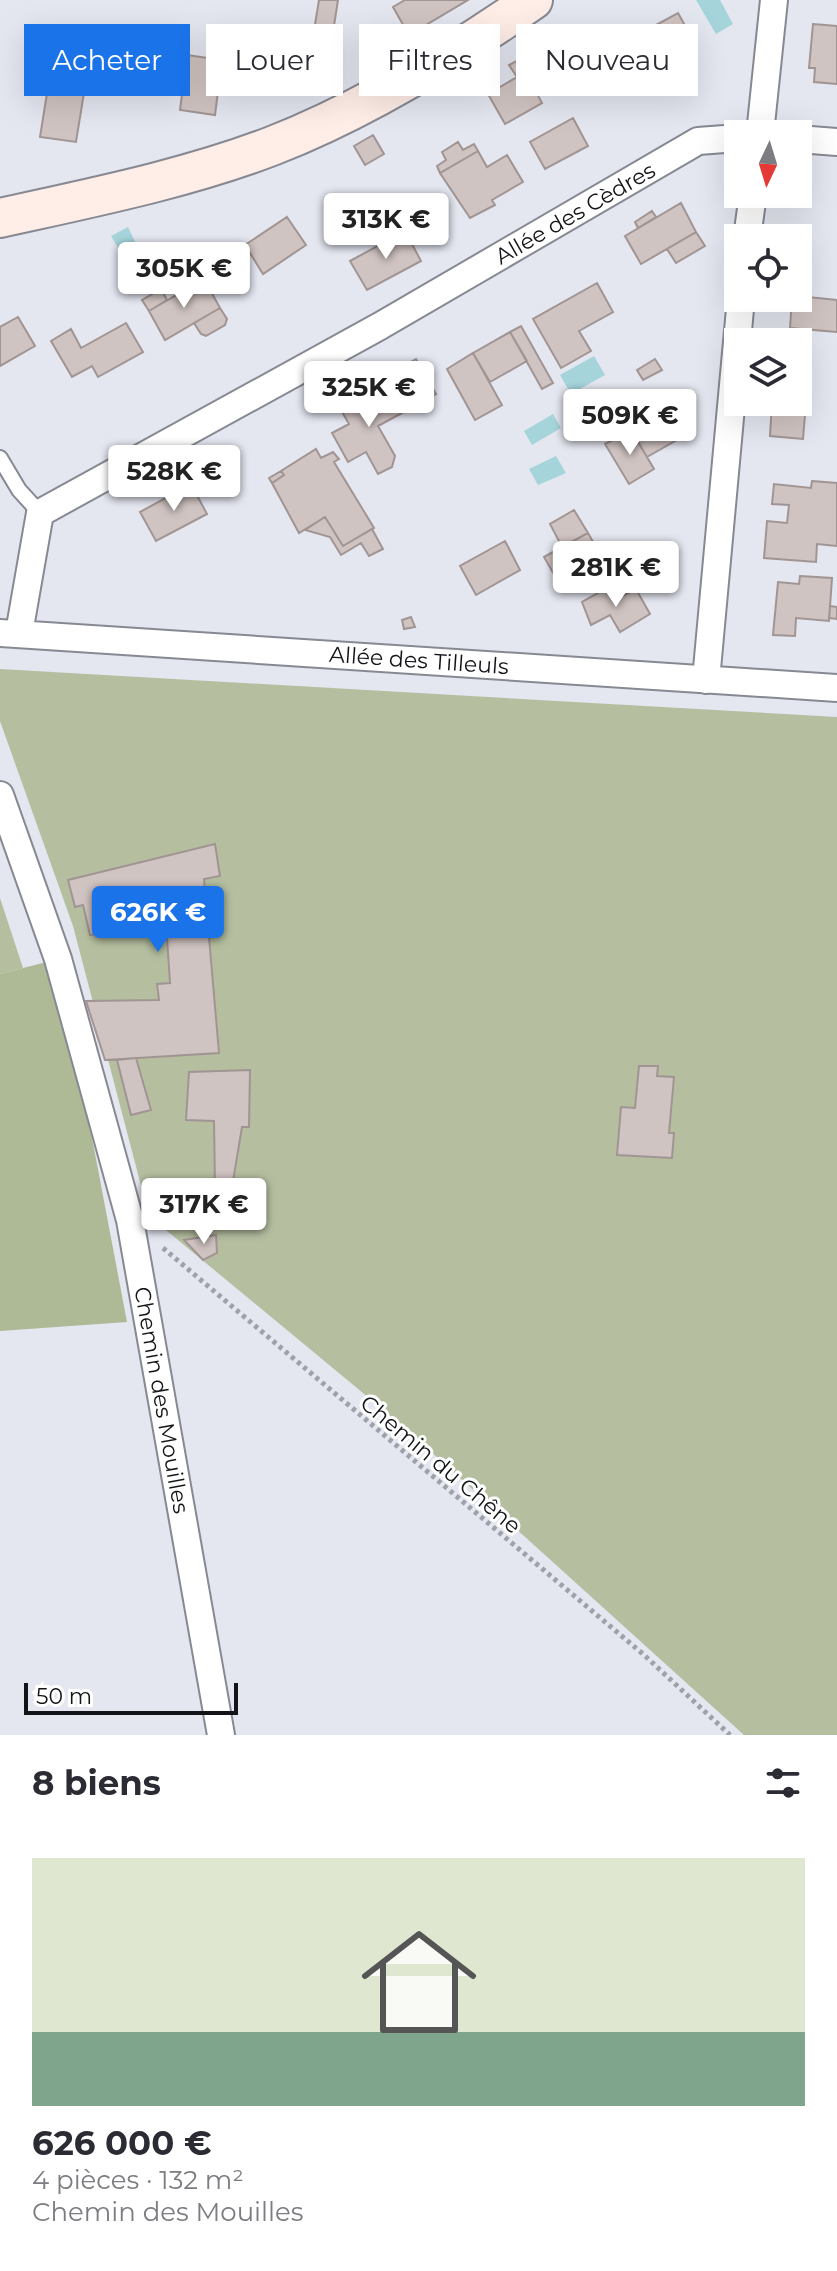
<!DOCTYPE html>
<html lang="fr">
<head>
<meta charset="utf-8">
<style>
  body { margin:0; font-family:Montserrat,sans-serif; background:#f2f2f3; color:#2b2b33; height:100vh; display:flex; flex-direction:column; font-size:30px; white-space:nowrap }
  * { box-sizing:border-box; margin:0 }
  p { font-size:26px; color:#7c7c81 }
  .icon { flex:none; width:44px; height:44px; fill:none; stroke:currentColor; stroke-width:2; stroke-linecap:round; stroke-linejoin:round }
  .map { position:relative; height:1735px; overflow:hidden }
  .panel { display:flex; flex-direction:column; background:#fff; flex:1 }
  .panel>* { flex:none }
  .guide { position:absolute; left:24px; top:24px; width:790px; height:72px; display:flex; gap:16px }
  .needle { width:52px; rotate:184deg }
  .buttons { position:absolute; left:724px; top:120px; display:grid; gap:16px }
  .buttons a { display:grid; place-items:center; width:88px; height:88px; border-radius:0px; background:#fff; box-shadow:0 8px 32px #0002; font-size:40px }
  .scale { position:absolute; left:24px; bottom:20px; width:214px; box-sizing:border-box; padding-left:8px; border:4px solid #131417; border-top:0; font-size:22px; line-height:28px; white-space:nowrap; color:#131417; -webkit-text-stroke:6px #fff; paint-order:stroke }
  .price { position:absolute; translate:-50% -68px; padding:0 18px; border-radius:8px; background:#fff; color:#222; font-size:26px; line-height:52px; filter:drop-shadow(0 2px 4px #0008) }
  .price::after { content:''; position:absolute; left:50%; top:48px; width:24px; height:18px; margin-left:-12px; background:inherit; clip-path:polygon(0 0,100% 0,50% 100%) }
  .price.selected { background:#1a73e8; color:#fff }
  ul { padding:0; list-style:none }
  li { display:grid; align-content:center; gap:16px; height:424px; padding:0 32px }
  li+li { border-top:2px solid #e1e1e2 }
  li span { display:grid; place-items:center; height:248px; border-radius:0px; color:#555 }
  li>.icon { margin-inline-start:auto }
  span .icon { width:144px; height:144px; fill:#fffc; stroke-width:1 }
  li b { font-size:34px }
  h2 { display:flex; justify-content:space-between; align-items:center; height:96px; padding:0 32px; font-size:34px }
  .chip { padding:0 28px; border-radius:0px; background:#fff; box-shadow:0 8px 32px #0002; font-size:28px; line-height:72px }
  .chip.selected { background:#1a73e8; color:#fff }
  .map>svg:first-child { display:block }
  .green { fill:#b5bfa0 }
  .forest { fill:#aeb996 }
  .water { fill:#a5d4da }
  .building { fill:#d0c4c2; stroke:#a19593; stroke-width:2 }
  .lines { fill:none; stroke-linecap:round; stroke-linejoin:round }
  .lane-casing { stroke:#878992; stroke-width:18 }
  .street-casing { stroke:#878992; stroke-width:30 }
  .secondary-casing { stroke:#878992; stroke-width:42 }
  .path { stroke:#9fa1a9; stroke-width:5; stroke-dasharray:4 4; stroke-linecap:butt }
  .lane { stroke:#fff; stroke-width:14 }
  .street { stroke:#fff; stroke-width:26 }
  .secondary { stroke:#ffede7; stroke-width:38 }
  .labels { text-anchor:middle; stroke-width:6; stroke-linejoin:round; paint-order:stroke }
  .street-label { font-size:22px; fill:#131417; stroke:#fff }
</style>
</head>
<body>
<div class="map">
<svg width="837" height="1735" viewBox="0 0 837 1735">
  <rect width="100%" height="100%" fill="#e4e6f0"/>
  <path class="green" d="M0 669 837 717V1735H744L398 1422 149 1216 73 926 0 721Z
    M0 898 23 968 0 974Z"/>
  <path class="forest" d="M58 959 127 1322 0 1331V974Z"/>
  <path class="water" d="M696 0H720L733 24 716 34Z
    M128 227 148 269 135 277 111 236Z
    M594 356 605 375 571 394 560 375Z
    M553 414 561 428 532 445 524 431Z
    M556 456 566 473 538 485 529 469Z"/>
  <path class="building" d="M319 0H338L329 58 310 55Z
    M405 0H468L409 35 393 7Z
    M678 13 697 47 635 82 619 54 659 31 656 25Z
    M813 24 837 26V84L814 82 815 68H809Z
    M539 49 555 77 534 88 542 103 505 124 488 94 517 77 509 65Z
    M187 55 222 60 215 115 180 110Z
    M52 62 88 68 76 142 40 137Z
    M573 118 588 146 545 169 530 142Z
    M373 135 384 154 365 165 354 146Z
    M458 142 463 150 474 144 478 151 440 173 437 166 446 160 442 152Z
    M478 151 487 167 507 155 523 182 492 200 495 205 470 218 440 173Z
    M681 203 696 232 641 264 625 236Z
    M652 211 656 217 638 228 635 222Z
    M287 217 306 245 263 274 245 245Z
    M405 231 421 261 367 290 350 261Z
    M696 232 705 246 676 263 667 249Z
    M204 279 220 308 165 340 149 311Z
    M597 283 613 312 579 331 591 351 561 368 533 319Z
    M161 289 167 300 149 311 142 300Z
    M798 296 837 300V332L790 328 792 298Z
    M220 308 227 319 225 325 206 336 201 334 194 323Z
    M18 317 35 346 0 366V327Z
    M126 323 143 352 98 377 92 366 72 377 51 341 71 329 81 348Z
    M521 326 553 383 542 389 510 332Z
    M510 332 527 361 490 382 473 353Z
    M473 353 502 405 475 420 447 369Z
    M416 359 436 394 402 413 382 378Z
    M655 359 662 370 643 380 637 370Z
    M798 377 808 378 803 439 770 436 772 402H798Z
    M385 385 402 413 378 426 395 456 392 467 378 474 366 452 348 462 332 433 349 424 341 410Z
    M675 404 691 432 647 457 631 430Z
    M631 430 654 469 629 484 605 444Z
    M316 449 321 458 333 452 339 459 334 462 374 528 343 546 325 517 299 533 272 483 284 475 281 471Z
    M281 471 284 475 272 483 269 478Z
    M812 481 837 483V546L817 544 816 562 764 558 767 521 787 523 789 505 772 504 774 484 811 488Z
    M191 484 207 514 156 541 140 512Z
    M574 510 588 533 562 547 550 524Z
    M325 517 343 546 372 529 383 549 369 556 361 543 341 555 330 537 305 530Z
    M588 533 604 561 560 585 544 557Z
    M505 541 520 570 476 595 460 566Z
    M651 557 656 567 649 571 643 560Z
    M800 576 832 578 829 621 796 618 795 636 773 635 778 582 799 584Z
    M605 589 613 601 636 589 650 614 620 632 610 615 591 625 582 602Z
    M830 606 837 607V619L829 618Z
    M411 617 415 627 404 629 402 620Z
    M215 844 220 876 204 879 219 1053 105 1060 86 1001 159 1000 157 984 170 983 166 923 90 935 83 905 75 907 68 880Z
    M136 1058 151 1110 131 1115 117 1060Z
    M639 1066H658L657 1076 674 1077 669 1133H674L672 1158 617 1155 621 1107 635 1108Z
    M250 1070 249 1127H242L232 1187 215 1185 214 1121 186 1120 189 1072Z
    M216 1235 217 1253 203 1260 184 1240Z"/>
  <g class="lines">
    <defs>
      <path id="lane" d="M0 458 19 490 40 513"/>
      <path id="street" d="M760 134 774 0
        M798 139 837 142
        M747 238 753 194
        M0 633 837 688
        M19 633 40 513 380 326 698 141 738 138
        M706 680 741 298
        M0 795 58 959 130 1220 221 1735"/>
      <path id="secondary" d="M0 218C90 198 186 179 272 146 360 112 455 54 533 0"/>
    </defs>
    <use href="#lane" class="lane-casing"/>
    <use href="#street" class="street-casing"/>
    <use href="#secondary" class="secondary-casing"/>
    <path class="path" d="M163 1248 643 1654 730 1735"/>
    <use href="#lane" class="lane"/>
    <use href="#street" class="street"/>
    <use href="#secondary" class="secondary"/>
  </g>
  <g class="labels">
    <g class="street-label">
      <text transform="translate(575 213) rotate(-30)" y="8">Allée des Cèdres</text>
      <text transform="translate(419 660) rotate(4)" y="8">Allée des Tilleuls</text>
      <text transform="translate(162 1400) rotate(80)" y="8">Chemin des Mouilles</text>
      <text transform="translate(441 1464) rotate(40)" y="8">Chemin du Chêne</text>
    </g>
  </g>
</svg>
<div class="buttons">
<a><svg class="needle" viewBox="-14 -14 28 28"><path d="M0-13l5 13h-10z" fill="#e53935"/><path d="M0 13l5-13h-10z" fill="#7c7c81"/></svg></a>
<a><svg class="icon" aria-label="locate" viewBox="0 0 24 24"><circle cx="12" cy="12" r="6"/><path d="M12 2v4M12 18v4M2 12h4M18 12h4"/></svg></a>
<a><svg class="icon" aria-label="layers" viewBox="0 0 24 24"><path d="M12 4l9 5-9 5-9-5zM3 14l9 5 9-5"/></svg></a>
</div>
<div class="scale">50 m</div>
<b class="price" style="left:386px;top:261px">313K €</b>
<b class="price" style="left:184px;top:310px">305K €</b>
<b class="price" style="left:369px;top:429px">325K €</b>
<b class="price" style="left:630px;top:457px">509K €</b>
<b class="price" style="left:174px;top:513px">528K €</b>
<b class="price" style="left:616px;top:609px">281K €</b>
<b class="price selected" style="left:158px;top:954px">626K €</b>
<b class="price" style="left:204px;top:1246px">317K €</b>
<div class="guide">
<a class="chip selected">Acheter</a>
<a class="chip">Louer</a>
<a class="chip">Filtres</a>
<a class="chip">Nouveau</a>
</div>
</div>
<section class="panel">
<h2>8 biens<svg class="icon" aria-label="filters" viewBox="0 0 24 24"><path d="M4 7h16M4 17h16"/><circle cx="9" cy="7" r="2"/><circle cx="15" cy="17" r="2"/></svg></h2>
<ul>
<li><span style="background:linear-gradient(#dfe7d0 70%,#7fa58c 0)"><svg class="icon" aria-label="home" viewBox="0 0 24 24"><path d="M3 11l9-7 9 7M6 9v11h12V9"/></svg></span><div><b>626 000 €</b><p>4 pièces · 132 m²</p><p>Chemin des Mouilles</p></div></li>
</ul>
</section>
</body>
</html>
